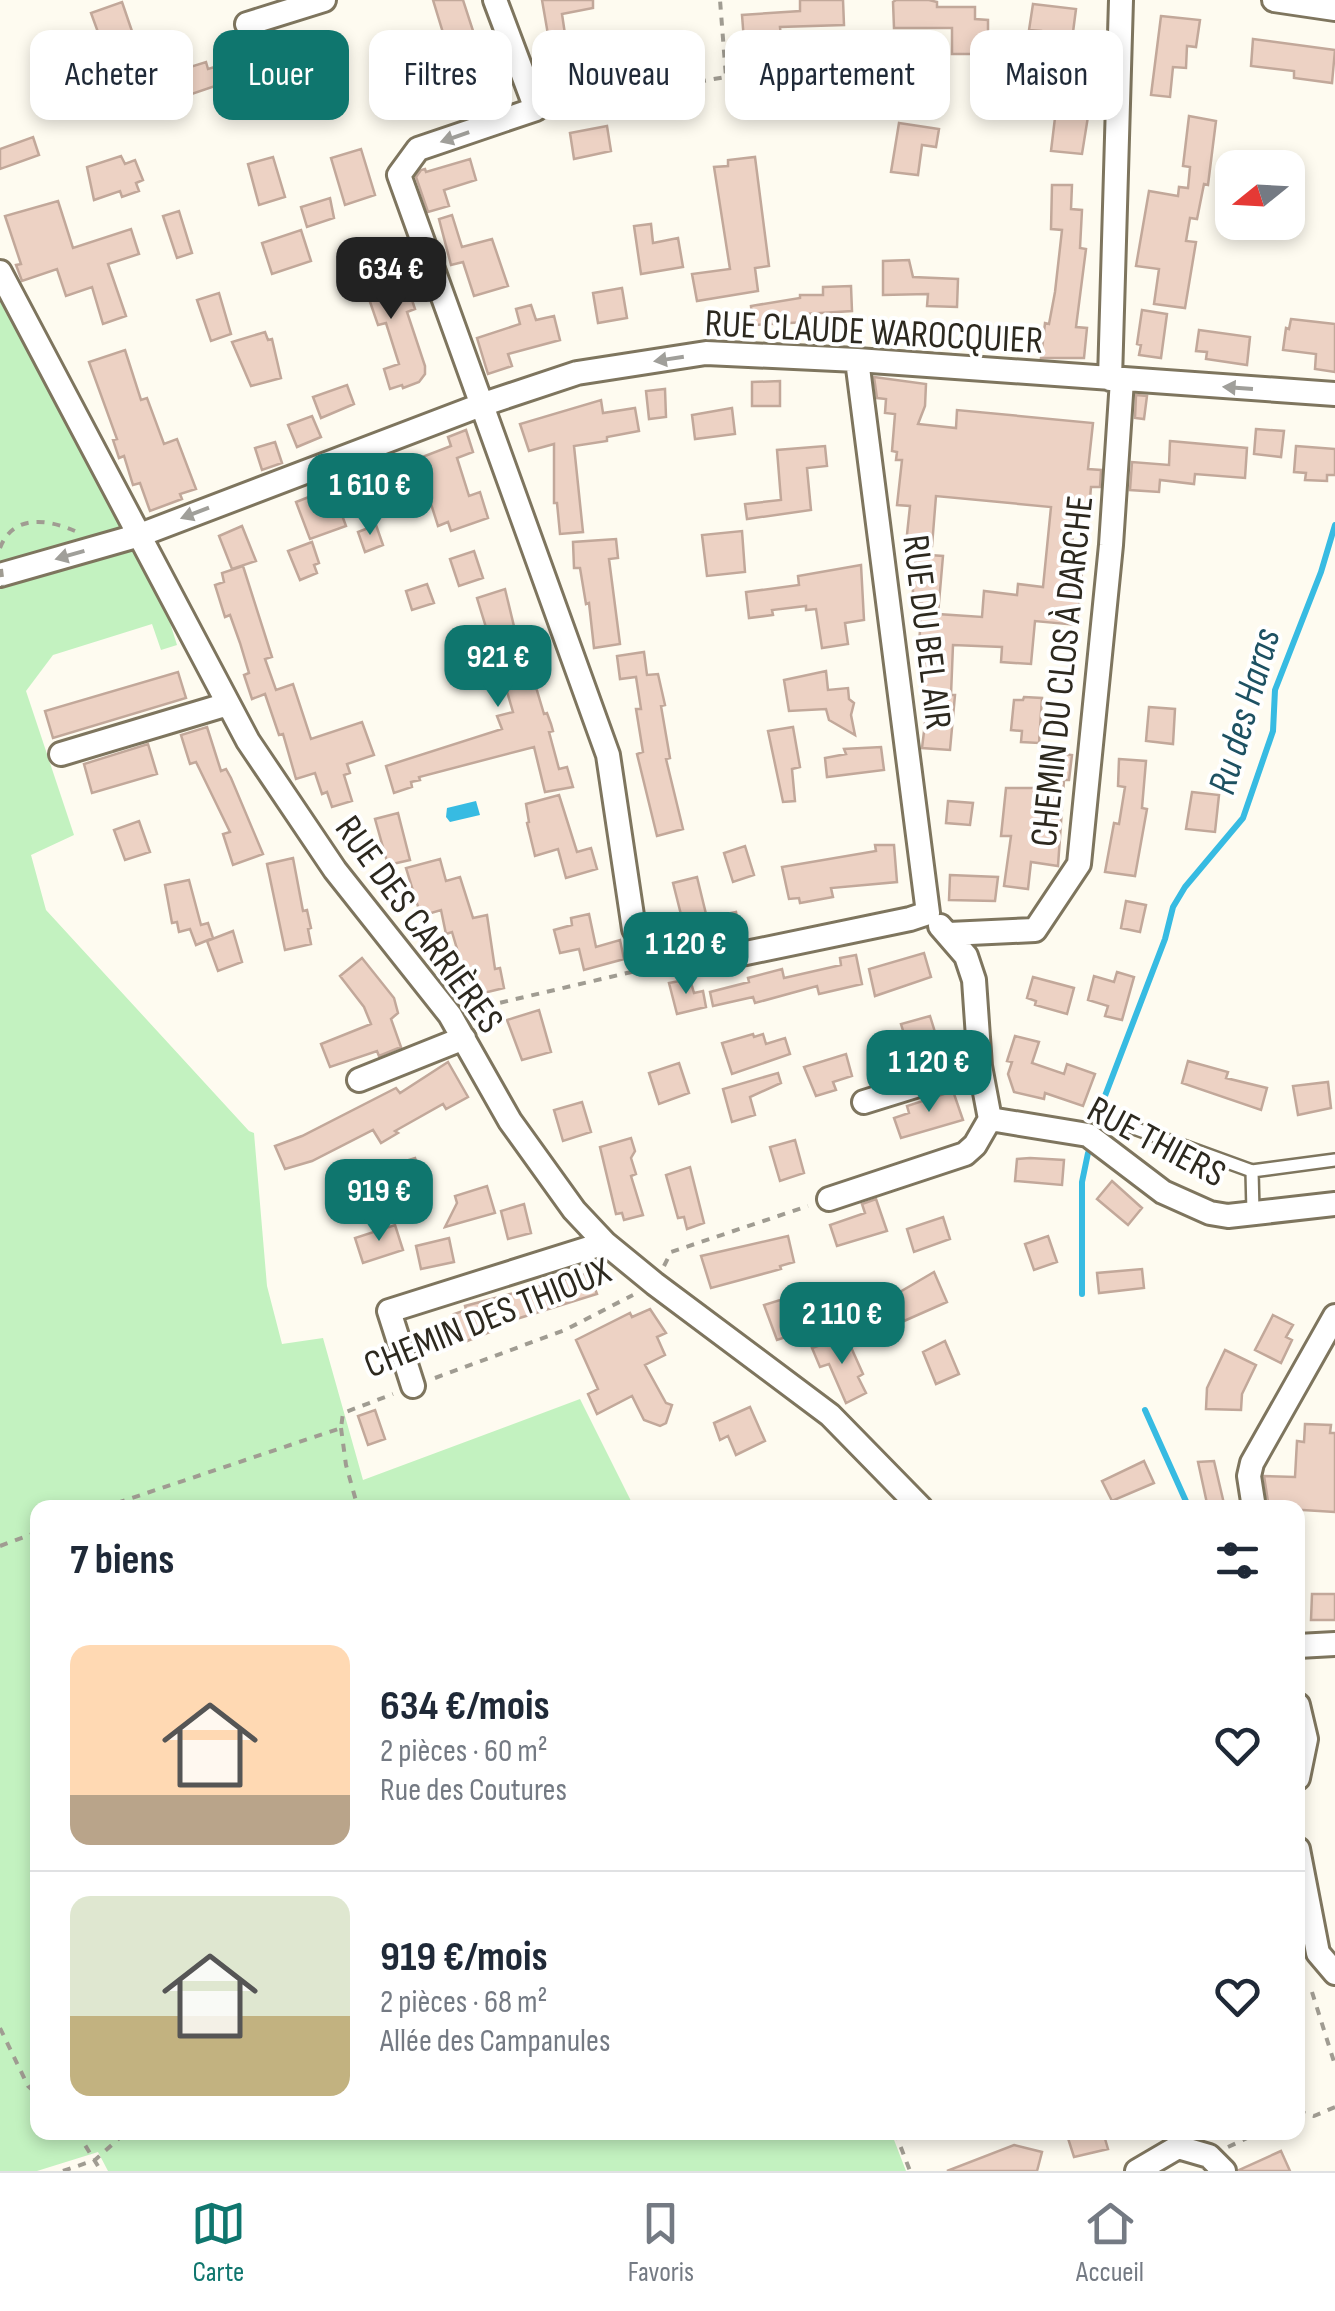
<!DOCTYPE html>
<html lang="fr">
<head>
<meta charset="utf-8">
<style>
  body { margin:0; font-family:"Sofia Sans Condensed",sans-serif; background:#f2f2f3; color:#1f2937; height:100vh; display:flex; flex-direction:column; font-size:38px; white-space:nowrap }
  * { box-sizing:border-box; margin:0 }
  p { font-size:32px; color:#747a83 }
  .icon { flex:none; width:55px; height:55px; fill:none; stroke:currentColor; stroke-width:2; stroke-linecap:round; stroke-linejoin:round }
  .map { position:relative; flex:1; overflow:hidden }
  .sheet { position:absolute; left:30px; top:1500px; width:1275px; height:640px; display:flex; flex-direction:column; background:#fff; border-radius:20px; box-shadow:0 5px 15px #0003 }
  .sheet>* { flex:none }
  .hud { position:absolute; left:30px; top:30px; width:1275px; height:90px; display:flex; gap:20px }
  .needle { width:65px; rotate:252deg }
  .controls { position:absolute; left:1215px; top:150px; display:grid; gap:20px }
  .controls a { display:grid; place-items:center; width:90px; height:90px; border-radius:20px; background:#fff; box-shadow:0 5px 15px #0003; font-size:50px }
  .price { position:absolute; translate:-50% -85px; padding:0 22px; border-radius:20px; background:#0f766e; color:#fff; font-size:32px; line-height:65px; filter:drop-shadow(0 2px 5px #0008) }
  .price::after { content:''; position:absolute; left:50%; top:60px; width:30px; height:22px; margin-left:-15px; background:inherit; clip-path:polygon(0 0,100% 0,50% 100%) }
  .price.active { background:#222; color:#fff }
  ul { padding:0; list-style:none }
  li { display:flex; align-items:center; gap:30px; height:250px; padding:0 40px }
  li+li { border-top:2px solid #e0e1e3 }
  li span { display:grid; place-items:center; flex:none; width:280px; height:200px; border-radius:20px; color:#555 }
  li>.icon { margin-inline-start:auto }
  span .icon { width:120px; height:120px; fill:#fffc; stroke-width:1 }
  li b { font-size:42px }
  h2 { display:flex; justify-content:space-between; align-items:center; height:120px; padding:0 40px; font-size:42px }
  .chip { padding:0 35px; border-radius:20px; background:#fff; box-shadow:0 5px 15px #0003; font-size:35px; line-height:90px }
  .chip.active { background:#0f766e; color:#fff }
  .menu { display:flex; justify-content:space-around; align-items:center; height:140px; border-top:2px solid #e0e1e3; background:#fff; font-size:28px; color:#747a83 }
  .menu a { display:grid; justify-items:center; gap:5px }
  .menu .active { color:#0f766e }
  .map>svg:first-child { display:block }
  .green { fill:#c3f2c0 }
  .water { fill:#37bbe2 }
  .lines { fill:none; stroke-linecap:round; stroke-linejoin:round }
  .stream { stroke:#37bbe2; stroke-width:6 }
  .building { fill:#edd2c4; stroke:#c2a89a; stroke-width:2.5 }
  .lane-casing { stroke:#7e755e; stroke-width:16 }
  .street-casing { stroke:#7e755e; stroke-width:28 }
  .path { stroke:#a09c92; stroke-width:4; stroke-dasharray:8 8; stroke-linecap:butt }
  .lane { stroke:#fff; stroke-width:11 }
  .street { stroke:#fff; stroke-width:22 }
  .path-bridge { stroke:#a09c92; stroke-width:4; stroke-dasharray:8 8; stroke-linecap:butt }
  .oneway { fill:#a09f9a }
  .labels { text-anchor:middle; stroke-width:8; stroke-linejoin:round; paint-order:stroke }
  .street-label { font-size:38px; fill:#2d291f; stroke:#fff }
  .water-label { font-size:40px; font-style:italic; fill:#1d5162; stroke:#fff }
</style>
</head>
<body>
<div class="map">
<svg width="1335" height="2171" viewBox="0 0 1335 2171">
  <rect width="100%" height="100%" fill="#fefbf0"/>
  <path class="green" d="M0 292 149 556 177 645 161 650 152 624 53 655 26 691 74 835 31 855 46 910 249 1131 254 1133 267 1286 282 1344 323 1338 363 1480 580 1399 634 1507 38 1508V2132H891L906 2171H108L98 2152 37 2171H0Z"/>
  <path class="water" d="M476 801 480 815 450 822 446 817 447 808Z"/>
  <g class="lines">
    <path class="stream" d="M1095 1122 1165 939 1173 907 1185 887 1243 818 1273 731 1275 690 1321 572 1335 525
      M1082 1294V1182L1088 1153
      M1145 1410 1189 1508"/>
  </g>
  <path class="building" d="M433 0H463L476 40 471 42 482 76 489 73 495 94 456 105 451 84 458 82Z
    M542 0H593V8L562 14 569 61 545 66 542 48 550 46Z
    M800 0H843L844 25 780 27 781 38 744 41 742 15 800 11Z
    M896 0H929L937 2V7H975V19L988 20V54H952V28H894L893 2Z
    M122 2 136 43 140 41 155 81 131 89 107 32 99 35 91 13Z
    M1033 4 1076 9 1065 94 1009 88 1011 72 1036 75 1041 31 1029 30Z
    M1161 16 1200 20 1196 47 1187 46 1186 68 1173 67 1170 97 1151 95Z
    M1253 39 1335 50 1332 83 1294 78V71L1251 66Z
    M622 52 624 80 584 86 581 59Z
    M58 57 68 89 43 97 33 66Z
    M206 62 208 69 218 66 224 83 183 97 174 72Z
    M1057 101 1090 104 1082 154 1051 151Z
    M1189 116 1216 121 1208 185 1204 184 1197 219 1190 218 1186 241 1196 242 1185 308 1154 304 1159 269 1136 266 1149 191 1178 196 1179 187 1188 188 1190 167 1183 166Z
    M899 123 939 129 936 147 922 145 918 175 891 172Z
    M607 126 611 151 574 159 570 133Z
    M33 137 39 155 0 169V149Z
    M361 149 375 195 345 205 331 158Z
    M121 156 125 164 135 160 143 180 136 183 139 191 122 197 120 191 94 200 87 167Z
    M273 157 285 197 259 205 248 164Z
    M755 157 769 266 755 268 758 291 697 301 692 274 730 269 714 167 728 166V160Z
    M470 159 476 180 444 190 449 206 428 212 416 177 421 170 425 169 426 172Z
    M1052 185H1072L1071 209 1082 210 1080 248 1086 249 1076 327 1087 328 1084 358H1041L1045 323 1049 324 1055 292 1062 230 1051 229Z
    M330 198 334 218 307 227 301 207Z
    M58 201 73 248 131 229 139 254 108 264 126 316 103 324 92 287 66 296 57 269 22 281 16 265 21 264 5 216Z
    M179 211 192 253 177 258 163 216Z
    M452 215 462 247 492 239 508 286 474 296 463 262 451 265 439 219Z
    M651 224 653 243 678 238 683 267 641 274 634 226Z
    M301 230 311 261 272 274 262 243Z
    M371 254 386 299 409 291 415 309 407 312 425 366V374L419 382 403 388 402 385 390 389 384 369 399 364 386 323 378 325 368 296 358 300 346 263Z
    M909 260 913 277 958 279 957 307 927 306 928 294 883 295V261Z
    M851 286 852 311 806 314 807 322 753 325 751 306 800 298V295H823V287Z
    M622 288 627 318 598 323 593 293Z
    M219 293 231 334 211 341 197 300Z
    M531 305 536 320 554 316 560 340 508 354 512 366 488 374 477 338 520 324 516 309Z
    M1142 310 1167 314 1161 358 1139 355 1141 345 1137 344Z
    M1291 319 1335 324V372L1315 369 1316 354 1283 350 1286 328 1289 329Z
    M1199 330 1250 337 1247 365 1206 359 1207 352 1196 351Z
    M265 332 268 340 272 339 281 378 251 386 232 342Z
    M125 350 141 400 147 398 164 444 177 439 196 489 180 494 182 499 150 511 140 483 133 485 124 456 119 458 113 440 117 439 89 362Z
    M874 377 926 384 925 406 918 424 956 428 957 410 1093 423 1088 469 1101 470 1100 487H1091L1089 511 1074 509 1072 551H1075L1074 560 1083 561 1077 625 1035 621 1031 664 1001 662 1002 647 953 645 951 695H955L950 750 922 748 925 723 929 724V688H923L925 644H919L922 603 912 602 916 554 943 556 938 614 982 617 984 591 1017 595 1018 584 1043 587 1051 507 936 496 932 546 906 544 910 506 897 505 902 460H896L897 452 892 451 895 414 885 413 886 399 877 398Z
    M780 381V406H752V382Z
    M347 385 354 404 321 418 313 397Z
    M665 389 666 417 649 419 646 391Z
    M1136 395 1147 396 1144 419 1135 418Z
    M601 400 603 413 635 408 639 431 607 437V441L574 446 583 532 560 534 557 503H554V444L529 451 520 424Z
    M732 408 735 434 695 439 692 415Z
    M312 416 321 437 297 447 288 425Z
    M1256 429 1284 431 1281 457 1254 454Z
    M466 430 473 452 457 458 469 496 480 492 488 518 451 531 448 522 438 526 426 488 421 489 420 485 408 489 399 466 451 446 448 437Z
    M1170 441 1247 448 1245 478 1195 474 1194 484 1160 480 1159 492 1130 490 1132 462 1169 465Z
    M275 442 282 463 262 470 255 448Z
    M825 446 827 466 807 468 811 510 747 519 745 504 781 500 777 450Z
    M1296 446 1335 449V475H1327V481L1305 480 1306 473 1294 472Z
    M332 488 346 526 310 539 296 502Z
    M376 525 383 545 365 552 358 532Z
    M242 526 256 561 232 569 219 536Z
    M742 531 745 572 707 576 702 535Z
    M616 539 618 558 609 559 620 644 594 648 589 603 586 604 580 568H574L573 542Z
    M312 542 319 563 314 565 317 573 300 580 288 551Z
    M474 551 483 578 459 586 450 559Z
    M861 565 864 620 845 623 848 644 822 648 816 609 806 610V606L772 610 773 615 749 618 746 592 799 585 798 576Z
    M243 566 272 657 265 659 276 690 293 684 311 739 362 722 374 755 347 764 350 773 344 775 352 801 332 807 327 792 322 794 315 773 296 779 283 734 279 735 265 694 252 699 244 675 249 673 240 643 230 615 225 617 215 585 224 582 222 573Z
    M427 584 434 603 412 610 406 591Z
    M505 589 519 647 538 642 544 663 530 667 544 714 547 713 551 724 553 731 549 732 559 769 567 767 573 787 545 792 534 747 419 777 420 780 411 782 412 787 394 793 386 766 502 729 497 716 513 712 496 654 477 660 470 639 488 634 477 598Z
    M644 652 647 675 658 674 665 705 661 706 670 758 666 759 683 829 657 836 637 754 643 752 636 709H641L636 677 620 679 617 656Z
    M826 671 828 690 848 688 849 699 854 703 851 715 855 735 829 720 826 709 789 711 784 680Z
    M178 672 186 698 53 738 45 711Z
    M1024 697 1042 698 1039 743 1021 742 1022 731 1011 730 1014 700H1023Z
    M1149 707 1175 709 1173 744 1146 741Z
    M207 727 221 771 226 769 231 778 263 854 233 865 223 834 230 832 196 762 190 764 181 735Z
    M793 727 800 767 792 769 795 801 783 802 768 731Z
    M148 744 157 774 92 793 84 764Z
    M881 747 884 770 827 777 825 758 846 754 844 749Z
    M1049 752 1072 755 1069 780H1064L1058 866 1031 862 1028 889 1004 886 1011 836H1001L1006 788H1046Z
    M1119 759 1146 761 1142 808 1147 809 1135 876 1105 872 1114 823 1119 824 1125 787 1118 786Z
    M1192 792 1219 795 1215 832 1186 829Z
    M559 795 577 852 591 848 597 869 566 878 558 849 535 856 527 823 529 822 526 804Z
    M948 801 973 803 970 825 946 823Z
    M398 813 410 860 388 865 375 819Z
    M139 821 150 852 125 860 114 830Z
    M875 845H894L897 882 831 888 833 897 800 903 799 898 789 899 782 867 876 851Z
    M745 846 754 875 733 882 724 853Z
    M293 858 303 911 307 910 311 928 308 929 311 944 285 950 267 864Z
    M440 859 446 881 460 877 473 918 487 915 495 969 500 968 504 988 471 996 452 932 446 934 441 910 421 916 406 868Z
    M950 875 998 877 995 901 949 900Z
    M697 877 707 918 736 912 740 934 689 946 673 883Z
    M189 880 201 925 208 923 213 938 196 945 190 929 179 932 177 922 172 923 165 885Z
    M1126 901 1146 905 1140 932 1121 928Z
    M589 914 596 947 620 940 624 959 584 970 579 949 560 953 554 930 572 925 571 918Z
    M233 931 242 962 218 971 207 941Z
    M924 953 931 977 875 996 869 969Z
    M856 955 862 984 819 994 817 986 755 1003 753 997 713 1006 710 992 749 982 748 978 782 969 784 978 841 965 840 958Z
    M362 958 394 998 398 1013 391 1019 401 1047 379 1056 377 1051 330 1067 321 1044 371 1024 364 1007 340 976Z
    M1117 972 1134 977 1122 1020 1105 1016 1108 1006 1088 1000 1094 976 1114 982Z
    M1033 977 1074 988 1067 1014 1035 1005 1036 1001 1027 998Z
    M690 979 694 993 703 991 706 1007 677 1014 669 983Z
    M539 1010 551 1052 522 1060 507 1020Z
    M930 1016 942 1055 913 1063 901 1024Z
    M753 1034 754 1037 763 1034 766 1044 785 1038 790 1054 732 1074 722 1043Z
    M1015 1036 1039 1042 1032 1063 1064 1074 1067 1064 1095 1074 1083 1106 1045 1093 1044 1099 1014 1092 1008 1074 1012 1062 1007 1061Z
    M846 1054 852 1076 833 1082 836 1090 816 1096 804 1067Z
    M1188 1061 1228 1072 1226 1078 1267 1088 1261 1110 1182 1083Z
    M448 1062 468 1097 446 1109 443 1104 395 1131 398 1133 381 1143 373 1130 312 1161 285 1169 275 1146 302 1136 396 1088 400 1093Z
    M679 1063 689 1093 659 1104 649 1073Z
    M778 1073 781 1083 750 1097 755 1115 732 1122 723 1089Z
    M1328 1082 1331 1108 1298 1115 1293 1086Z
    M953 1091 963 1120 901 1138 894 1118 909 1113 907 1106Z
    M582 1102 591 1132 563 1141 554 1110Z
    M631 1138 635 1151 631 1158 636 1174 631 1176 643 1215 624 1220 622 1213 616 1214 600 1147Z
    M795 1140 804 1173 780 1181 770 1147Z
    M415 1158 424 1185 396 1194 389 1166Z
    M1030 1158 1064 1160 1062 1185 1015 1181 1017 1159Z
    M690 1167 704 1223 687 1229 684 1217 678 1218 666 1175Z
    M1112 1181 1142 1208 1128 1225 1097 1199Z
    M487 1186 495 1213 445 1227 457 1203 455 1196Z
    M876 1199 887 1231 837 1246 830 1225 865 1213 862 1204Z
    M524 1204 531 1233 508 1239 501 1211Z
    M943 1217 950 1239 914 1252 907 1229Z
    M395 1225 403 1250 363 1263 355 1238Z
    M788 1236 794 1262 780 1266 781 1269 711 1288 701 1256Z
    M1048 1236 1057 1262 1034 1270 1025 1244Z
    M449 1238 454 1262 421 1269 416 1246Z
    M1142 1269 1144 1288 1099 1293 1097 1273Z
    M934 1272 947 1302 904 1321 893 1296Z
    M589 1273 597 1294 494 1326 495 1330 462 1343 455 1339 453 1332 457 1324 454 1314 466 1310 465 1306Z
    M793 1296 807 1330 777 1340 764 1305Z
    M650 1309 666 1333 657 1337 665 1355 645 1365 666 1403 672 1405 666 1423 660 1426 644 1420 632 1396 597 1414 588 1394 598 1389 576 1340 630 1313 632 1317Z
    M1273 1315 1293 1325 1286 1337 1292 1340 1281 1363 1255 1350Z
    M846 1336 863 1374 858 1377 866 1393 846 1403 829 1364 820 1367 812 1348Z
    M945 1341 959 1374 936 1384 923 1352Z
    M1225 1350 1256 1365 1242 1394 1241 1410 1206 1409 1207 1388Z
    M750 1407 765 1441 736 1455 728 1436 720 1440 714 1423Z
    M375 1410 385 1439 368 1445 358 1416Z
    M1305 1424 1331 1425 1330 1433H1335V1512L1269 1508 1264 1476 1295 1477 1297 1441 1304 1442Z
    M1144 1461 1154 1483 1112 1501 1102 1481Z
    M1214 1461 1225 1508H1208L1198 1462Z
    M1312 1594H1335V1620H1311Z
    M1066 2132H1103L1108 2149 1074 2157Z
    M1014 2145 1042 2152 1037 2171H947Z
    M1281 2151 1290 2171H1239V2170Z"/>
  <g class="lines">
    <defs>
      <path id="lane" d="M1131 1127 1252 1171 1253 1212
        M1252 1171 1335 1160"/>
      <path id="street" d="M495 0 536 109 418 149 399 175 608 755 634 929 647 948 657 954 686 961 746 953 910 919 928 913
        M1274 0 1335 9
        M247 24 324 0
        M0 272 248 741 335 870 450 1015 510 1121 574 1210 605 1243 655 1284 830 1415 921 1508
        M857 360 928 913
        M1110 379 1121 0
        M0 575 140 535 481 405 577 373 706 353 857 360 1335 394
        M61 754 228 704
        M940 926 966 956 974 980 980 1066 990 1119 1088 1135 1163 1192 1210 1213 1228 1216 1335 1204
        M949 934 1035 930 1079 864 1111 545 1122 380
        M359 1080 464 1038
        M864 1102 980 1066
        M829 1199 965 1154 975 1145 990 1119
        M413 1386 389 1311 605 1243
        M1254 1508 1249 1476 1252 1463 1335 1316
        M1298 1646 1335 1644
        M1298 1705 1306 1739 1298 1778
        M1298 1849 1318 1953 1335 1973
        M1178 2147 1209 2156 1224 2171
        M1137 2171 1178 2147"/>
    </defs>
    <use href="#lane" class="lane-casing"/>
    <use href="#street" class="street-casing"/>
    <path class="path" d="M556 106 726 77 720 0
      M0 548C13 514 47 519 75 531
      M469 1010 640 970
      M664 1266 671 1252 808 1206
      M435 1378 565 1330 633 1295
      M341 1428 346 1465 358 1508
      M102 1508 341 1428 343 1413 393 1394
      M0 1546 38 1532
      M1312 1992 1335 2065
      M0 2028 28 2086 38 2095
      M1298 2116 1304 2113 1314 2116 1335 2107
      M77 2132 101 2171
      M895 2132 910 2171
      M1228 2147 1260 2132
      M63 2171 95 2160 126 2132"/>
    <use href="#lane" class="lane"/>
    <use href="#street" class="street"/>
    <path class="path-bridge" d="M1 569 3 586"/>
  </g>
  <defs><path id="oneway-solid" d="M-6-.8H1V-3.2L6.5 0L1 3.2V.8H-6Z" transform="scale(2.5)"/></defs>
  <g class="oneway">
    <use href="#oneway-solid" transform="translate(455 137) rotate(161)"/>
    <use href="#oneway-solid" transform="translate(669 359) rotate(171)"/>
    <use href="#oneway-solid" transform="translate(1238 388) rotate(-176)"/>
    <use href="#oneway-solid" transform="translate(195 513) rotate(159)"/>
    <use href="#oneway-solid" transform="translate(70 555) rotate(164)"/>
  </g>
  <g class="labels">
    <g class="street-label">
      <text transform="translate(874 331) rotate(3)" y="13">RUE CLAUDE WAROCQUIER</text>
      <text transform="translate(928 632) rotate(83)" y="13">RUE DU BEL AIR</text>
      <text transform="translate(1061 671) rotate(-84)" y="13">CHEMIN DU CLOS À DARCHE</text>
      <text transform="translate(420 924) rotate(54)" y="13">RUE DES CARRIÈRES</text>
      <text transform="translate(1157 1141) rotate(28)" y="13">RUE THIERS</text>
      <text transform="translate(487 1317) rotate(-22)" y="13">CHEMIN DES THIOUX</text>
    </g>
    <g class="water-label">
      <text transform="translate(1243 711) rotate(-74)" y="14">Ru des Haras</text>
    </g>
  </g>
</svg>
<div class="controls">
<a><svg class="needle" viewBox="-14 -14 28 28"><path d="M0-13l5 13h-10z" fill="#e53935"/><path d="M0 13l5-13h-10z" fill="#747a83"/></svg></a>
</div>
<b class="price active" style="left:391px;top:322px">634 €</b>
<b class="price" style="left:370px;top:538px">1 610 €</b>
<b class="price" style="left:498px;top:710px">921 €</b>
<b class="price" style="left:686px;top:997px">1 120 €</b>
<b class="price" style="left:929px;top:1115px">1 120 €</b>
<b class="price" style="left:379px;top:1244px">919 €</b>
<b class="price" style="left:842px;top:1367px">2 110 €</b>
<div class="hud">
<a class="chip">Acheter</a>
<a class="chip active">Louer</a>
<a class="chip">Filtres</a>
<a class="chip">Nouveau</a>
<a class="chip">Appartement</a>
<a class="chip">Maison</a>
</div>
<section class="sheet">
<h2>7 biens<svg class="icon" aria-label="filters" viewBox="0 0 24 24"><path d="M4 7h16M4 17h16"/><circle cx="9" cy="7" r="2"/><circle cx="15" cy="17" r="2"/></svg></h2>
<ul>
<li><span style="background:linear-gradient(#ffd9b3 75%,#b9a48a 0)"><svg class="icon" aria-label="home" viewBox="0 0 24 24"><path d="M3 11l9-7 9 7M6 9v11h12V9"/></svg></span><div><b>634 €/mois</b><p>2 pièces · 60 m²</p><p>Rue des Coutures</p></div><svg class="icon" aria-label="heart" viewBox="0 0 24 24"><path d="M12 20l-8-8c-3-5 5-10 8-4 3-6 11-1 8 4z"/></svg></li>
<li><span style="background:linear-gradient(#dfe7d0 60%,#c2b280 0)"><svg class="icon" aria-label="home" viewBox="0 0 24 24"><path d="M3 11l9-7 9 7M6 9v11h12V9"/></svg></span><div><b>919 €/mois</b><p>2 pièces · 68 m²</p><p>Allée des Campanules</p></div><svg class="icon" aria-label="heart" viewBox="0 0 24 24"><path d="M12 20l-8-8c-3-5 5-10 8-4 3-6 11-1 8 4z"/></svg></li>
</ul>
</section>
</div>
<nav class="menu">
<a class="active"><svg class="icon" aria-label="map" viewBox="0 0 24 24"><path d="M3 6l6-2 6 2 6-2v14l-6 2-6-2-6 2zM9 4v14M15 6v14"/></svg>Carte</a>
<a><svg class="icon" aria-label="saved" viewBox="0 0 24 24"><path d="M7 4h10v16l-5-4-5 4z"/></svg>Favoris</a>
<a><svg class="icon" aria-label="home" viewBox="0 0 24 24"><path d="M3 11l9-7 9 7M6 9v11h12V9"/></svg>Accueil</a>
</nav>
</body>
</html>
